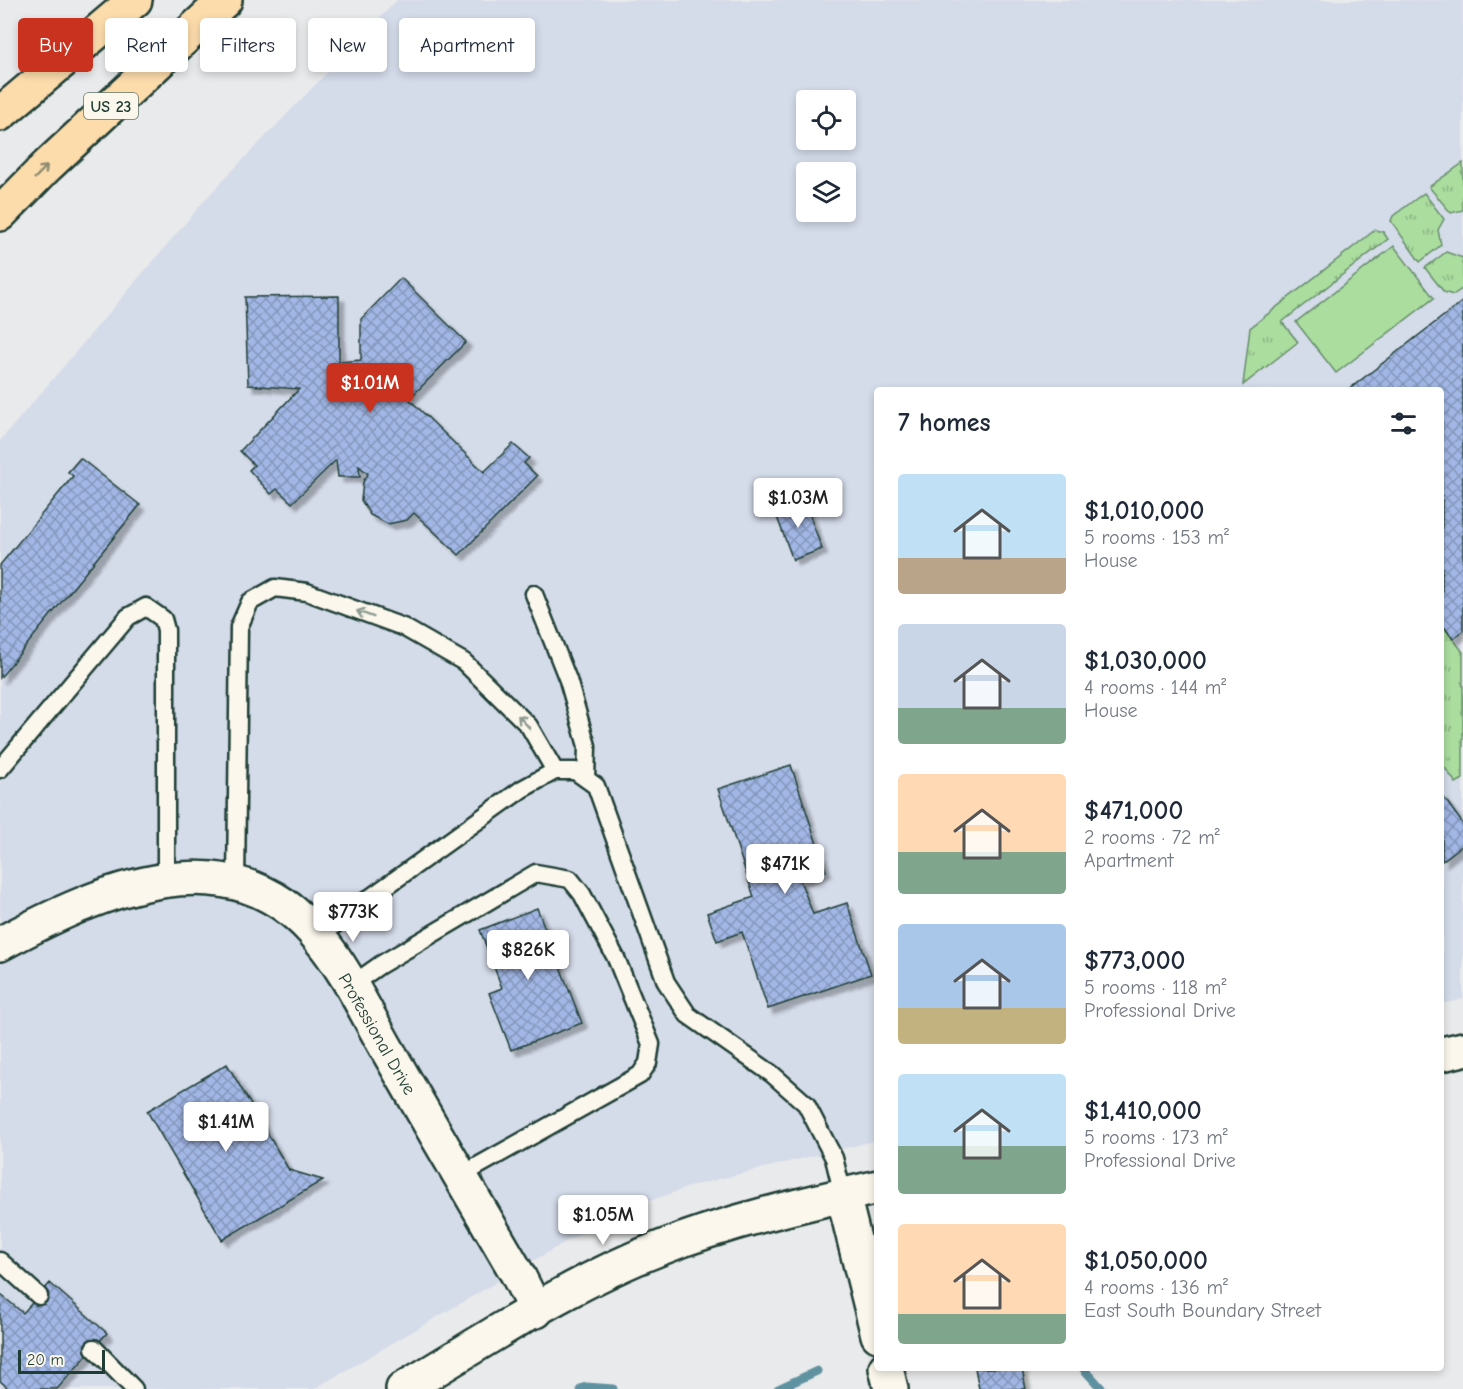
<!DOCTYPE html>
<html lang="en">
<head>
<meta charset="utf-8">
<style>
  body { margin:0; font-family:"Comic Neue",sans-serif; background:#f6f6f7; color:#1f2937; height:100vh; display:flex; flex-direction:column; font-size:22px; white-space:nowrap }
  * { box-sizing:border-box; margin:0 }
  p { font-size:20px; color:#747a83 }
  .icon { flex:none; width:33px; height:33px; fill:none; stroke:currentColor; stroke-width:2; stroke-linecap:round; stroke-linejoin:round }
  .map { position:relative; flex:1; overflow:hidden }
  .drawer { position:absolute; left:874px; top:387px; width:570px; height:984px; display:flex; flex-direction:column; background:#fff; border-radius:6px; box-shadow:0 3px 9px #0003 }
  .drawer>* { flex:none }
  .guide { position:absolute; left:18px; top:18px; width:570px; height:54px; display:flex; gap:12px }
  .fabs { position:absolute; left:796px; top:90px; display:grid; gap:12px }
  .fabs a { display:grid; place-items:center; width:60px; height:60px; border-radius:6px; background:#fff; box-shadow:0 3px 9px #0003; font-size:30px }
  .scale { position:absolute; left:18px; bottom:15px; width:87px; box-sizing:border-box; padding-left:6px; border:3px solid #1f3d34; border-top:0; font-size:16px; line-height:21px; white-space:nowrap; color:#1f3d34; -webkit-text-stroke:4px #fbf7ec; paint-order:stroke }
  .price { position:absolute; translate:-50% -51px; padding:0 14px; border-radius:6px; background:#fff; color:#222; font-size:20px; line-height:39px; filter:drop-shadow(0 2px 3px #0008) }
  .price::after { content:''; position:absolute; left:50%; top:36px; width:18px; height:14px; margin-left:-9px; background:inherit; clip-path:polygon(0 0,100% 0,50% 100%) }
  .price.on { background:#c8321e; color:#fff }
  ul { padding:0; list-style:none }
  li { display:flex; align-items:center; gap:18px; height:150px; padding:0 24px }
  li span { display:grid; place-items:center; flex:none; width:168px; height:120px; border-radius:6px; color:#555 }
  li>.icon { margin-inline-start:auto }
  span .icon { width:72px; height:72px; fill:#fffc; stroke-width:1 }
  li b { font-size:26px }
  h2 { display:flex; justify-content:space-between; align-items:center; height:72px; padding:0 24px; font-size:26px }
  .chip { padding:0 21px; border-radius:6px; background:#fff; box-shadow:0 3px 9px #0003; font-size:21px; line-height:54px }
  .chip.on { background:#c8321e; color:#fff }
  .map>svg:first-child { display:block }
  .built { fill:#d4dbe9; fill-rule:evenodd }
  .grass { fill:url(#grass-tufts); stroke:#658d6a; stroke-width:1.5 }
  .park { fill:#abdd9f; stroke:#658d6a; stroke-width:1.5 }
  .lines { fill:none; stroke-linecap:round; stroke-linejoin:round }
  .stream { stroke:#5f92a1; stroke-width:9 }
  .building { fill:url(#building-cross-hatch); stroke:#1f3d34; stroke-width:1.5; filter:url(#shadow) }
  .service-casing { stroke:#1f3d34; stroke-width:21 }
  .minor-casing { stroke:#1f3d34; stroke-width:38 }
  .tertiary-casing { stroke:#1f3d34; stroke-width:38 }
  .motorway-casing { stroke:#1f3d34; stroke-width:38 }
  .service { stroke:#fbf7ec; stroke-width:16 }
  .minor { stroke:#fbf7ec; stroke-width:33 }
  .tertiary { stroke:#fbf7ec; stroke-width:33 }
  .motorway { stroke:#fddcac; stroke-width:33 }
  .oneway { stroke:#8e8c70 }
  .oneway2 { stroke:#8d9a90 }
  .labels { text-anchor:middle; stroke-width:4.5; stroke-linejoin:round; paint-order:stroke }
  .shield { fill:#fbf7ec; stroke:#61756b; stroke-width:1.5 }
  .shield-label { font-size:16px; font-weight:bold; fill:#1f3d34 }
  .street-label { font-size:18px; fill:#1f3d34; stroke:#fbf7ec }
</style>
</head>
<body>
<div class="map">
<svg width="1463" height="1389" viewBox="0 0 1463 1389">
  <defs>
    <pattern id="grass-tufts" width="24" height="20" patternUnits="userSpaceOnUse" patternTransform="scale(1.5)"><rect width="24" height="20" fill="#abdd9f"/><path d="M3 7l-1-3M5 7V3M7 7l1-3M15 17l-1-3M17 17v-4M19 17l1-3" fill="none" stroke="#8bb482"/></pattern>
    <pattern id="building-cross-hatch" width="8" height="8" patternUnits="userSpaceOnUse" patternTransform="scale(1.5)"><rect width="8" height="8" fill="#a2b7e5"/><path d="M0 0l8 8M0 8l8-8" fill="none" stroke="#8396ba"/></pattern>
    <filter id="shadow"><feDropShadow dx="5.5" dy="5.5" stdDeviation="1.5" flood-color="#0004"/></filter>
  </defs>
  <rect width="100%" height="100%" fill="#e9eaeb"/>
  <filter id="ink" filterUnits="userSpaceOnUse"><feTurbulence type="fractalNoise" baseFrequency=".0167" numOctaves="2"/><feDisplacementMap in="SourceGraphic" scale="12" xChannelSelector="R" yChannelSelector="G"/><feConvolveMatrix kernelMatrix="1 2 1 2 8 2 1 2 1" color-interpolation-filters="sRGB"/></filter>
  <g filter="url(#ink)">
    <path class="built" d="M397 0H1463V999L1442 1004V390H878L877 1140 695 1185 638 1205 591 1227 314 1389H0V441L211 193ZM807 100H846V140H807ZM807 172H846V212H807Z"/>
    <path class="grass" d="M1463 163V210L1451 213 1429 187Z
      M1424 193 1444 219 1438 230 1441 245 1420 262 1391 221 1393 216Z
      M1375 230 1383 232 1388 239 1282 322 1298 342 1243 385 1250 328Z
      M1446 252 1463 258V288L1453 295 1444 292 1425 268Z
      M1442 624 1463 652V779L1456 783 1442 764Z"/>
    <path class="park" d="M1394 246 1434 298 1336 373 1296 322Z"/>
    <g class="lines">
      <path class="stream" d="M1083 1368 1102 1389
        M581 1389 586 1387 613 1389
        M778 1389 817 1371"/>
    </g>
    <path class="building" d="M401 278 466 342 409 399 484 472 513 444 529 458 524 463 537 476 459 555 414 513 407 520 388 524 370 515 361 500 363 482 368 474 359 466 360 477H338L336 460 292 503 277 489 271 494 249 470 254 465 240 451 299 389 248 385 245 297 339 296V362L361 360V319Z
      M1463 301V631L1453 639 1442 624V390H1348Z
      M80 458 140 505 0 678V565L73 476 68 472Z
      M804 499 822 549 793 560 774 509Z
      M791 765 826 871 800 880 813 914 847 903 871 974 768 1009 742 932 717 941 707 913 754 897 718 789Z
      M1442 795 1463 824V845L1442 861Z
      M537 908 582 1023 511 1050 489 993 502 988 480 930Z
      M227 1064 289 1170 323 1180 222 1240 147 1111Z
      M50 1283 107 1333 57 1389H9L0 1381V1294L23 1313Z
      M975 1368H1022L1026 1389H979Z"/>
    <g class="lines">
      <defs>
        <path id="service" d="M534 594 568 680 587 746 586 779
          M0 769 128 617 146 607 163 619 166 630V880
          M236 884 239 627 250 602 275 588 307 592 403 627 464 662 529 726 555 771
          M319 938 346 915 522 789 555 771H575L596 786 666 982 688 1015 772 1074 806 1104 834 1158 843 1195
          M350 986 380 965 536 873 570 879 582 894 616 958 651 1044 648 1063 640 1075 460 1176
          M0 1261 39 1296
          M94 1348 134 1389"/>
        <path id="minor" d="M0 944C99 891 231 830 319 938 347 971 366 1013 388 1051 431 1126 474 1200 518 1275L536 1311"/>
        <path id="tertiary" d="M1442 1054 1463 1049
          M843 1195 878 1335
          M886 1368 891 1389
          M403 1389C486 1340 568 1284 658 1249 729 1221 804 1204 878 1187"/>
        <path id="motorway" d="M0 114 135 0
          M0 214 47 166 225 0"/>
      </defs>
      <use href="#service" class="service-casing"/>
      <use href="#minor" class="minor-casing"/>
      <use href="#tertiary" class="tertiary-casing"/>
      <use href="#motorway" class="motorway-casing"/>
      <use href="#service" class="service"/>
      <use href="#minor" class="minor"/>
      <use href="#tertiary" class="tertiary"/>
      <use href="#motorway" class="motorway"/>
    </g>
    <defs><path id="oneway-shaft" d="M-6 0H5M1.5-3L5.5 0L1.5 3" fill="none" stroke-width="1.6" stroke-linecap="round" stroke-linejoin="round" transform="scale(1.5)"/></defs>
    <use class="oneway" href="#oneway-shaft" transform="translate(41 172) rotate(-45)"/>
    <g class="oneway2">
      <use href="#oneway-shaft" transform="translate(365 614) rotate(-160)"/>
      <use href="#oneway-shaft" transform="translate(524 722) rotate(-133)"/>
    </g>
  </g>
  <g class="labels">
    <rect class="shield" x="84" y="93" width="54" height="26" rx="4.5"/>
    <g class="shield-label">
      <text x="111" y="112">US 23</text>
    </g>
    <g class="street-label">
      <text transform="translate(377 1034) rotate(60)" y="6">Professional Drive</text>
    </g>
  </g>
</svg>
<div class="fabs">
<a><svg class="icon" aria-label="locate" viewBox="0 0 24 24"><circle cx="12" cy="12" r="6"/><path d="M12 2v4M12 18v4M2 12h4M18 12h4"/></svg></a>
<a><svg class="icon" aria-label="layers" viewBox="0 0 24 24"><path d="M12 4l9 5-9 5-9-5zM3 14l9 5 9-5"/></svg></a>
</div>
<div class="scale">20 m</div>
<b class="price on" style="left:370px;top:414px">$1.01M</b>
<b class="price" style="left:798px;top:529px">$1.03M</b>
<b class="price" style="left:785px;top:895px">$471K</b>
<b class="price" style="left:353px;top:943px">$773K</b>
<b class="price" style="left:528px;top:981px">$826K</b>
<b class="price" style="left:226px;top:1153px">$1.41M</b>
<b class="price" style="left:603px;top:1246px">$1.05M</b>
<div class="guide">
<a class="chip on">Buy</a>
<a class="chip">Rent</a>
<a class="chip">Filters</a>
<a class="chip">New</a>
<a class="chip">Apartment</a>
</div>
<section class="drawer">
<h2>7 homes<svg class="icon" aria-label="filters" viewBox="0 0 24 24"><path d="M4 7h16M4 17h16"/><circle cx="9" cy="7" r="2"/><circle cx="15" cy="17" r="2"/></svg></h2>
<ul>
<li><span style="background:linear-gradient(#bfe0f5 70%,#b9a48a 0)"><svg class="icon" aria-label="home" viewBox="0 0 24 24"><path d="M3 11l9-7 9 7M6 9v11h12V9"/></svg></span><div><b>$1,010,000</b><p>5 rooms · 153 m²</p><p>House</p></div></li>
<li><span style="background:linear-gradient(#c9d6e8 70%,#7fa58c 0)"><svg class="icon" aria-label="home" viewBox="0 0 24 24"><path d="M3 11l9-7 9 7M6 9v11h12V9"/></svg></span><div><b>$1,030,000</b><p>4 rooms · 144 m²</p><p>House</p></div></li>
<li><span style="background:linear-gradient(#ffd9b3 65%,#7fa58c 0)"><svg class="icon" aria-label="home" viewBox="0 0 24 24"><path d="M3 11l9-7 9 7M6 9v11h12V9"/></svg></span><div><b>$471,000</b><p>2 rooms · 72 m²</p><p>Apartment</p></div></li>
<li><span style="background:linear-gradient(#a9c7e8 70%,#c2b280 0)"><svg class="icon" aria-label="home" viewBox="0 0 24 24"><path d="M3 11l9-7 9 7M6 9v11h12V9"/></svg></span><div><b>$773,000</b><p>5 rooms · 118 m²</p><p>Professional Drive</p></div></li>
<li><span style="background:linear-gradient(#bfe0f5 60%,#7fa58c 0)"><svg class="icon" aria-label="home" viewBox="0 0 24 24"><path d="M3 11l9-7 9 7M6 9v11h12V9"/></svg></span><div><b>$1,410,000</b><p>5 rooms · 173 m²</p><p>Professional Drive</p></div></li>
<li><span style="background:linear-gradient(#ffd9b3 75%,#7fa58c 0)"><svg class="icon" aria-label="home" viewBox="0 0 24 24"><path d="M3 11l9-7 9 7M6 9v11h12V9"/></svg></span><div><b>$1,050,000</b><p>4 rooms · 136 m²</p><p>East South Boundary Street</p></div></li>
</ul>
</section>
</div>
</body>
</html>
